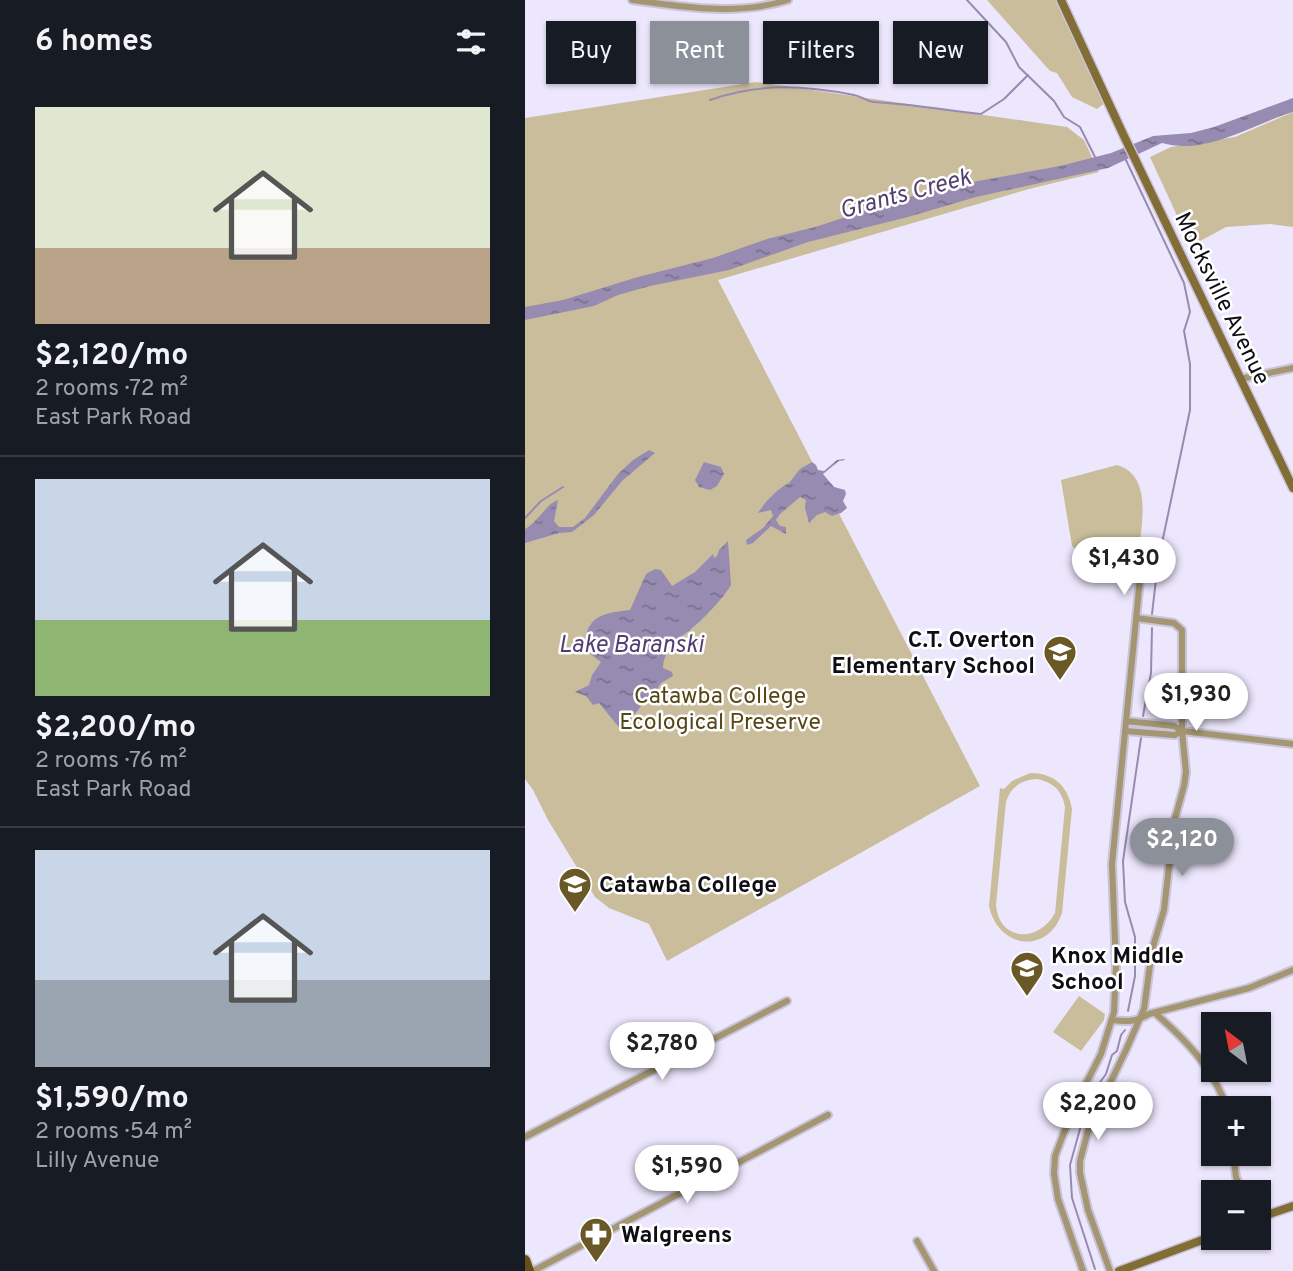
<!DOCTYPE html>
<html lang="en">
<head>
<meta charset="utf-8">
<style>
  body { margin:0; font-family:Overpass,sans-serif; background:#20242c; color:#f1f3f6; height:100vh; display:flex; flex-direction:column; font-size:26px; white-space:nowrap }
  * { box-sizing:border-box; margin:0 }
  p { font-size:23px; color:#9ea1a6 }
  .icon { flex:none; width:38px; height:38px; fill:none; stroke:currentColor; stroke-width:2; stroke-linecap:round; stroke-linejoin:round }
  .map { position:relative; flex:1; overflow:hidden }
  .panel { display:flex; flex-direction:column; background:#171b24; width:525px }
  .panel>* { flex:none }
  .guide { position:absolute; left:21px; top:21px; width:640px; height:63px; display:flex; gap:14px }
  .needle { width:46px; rotate:328deg }
  .buttons { position:absolute; left:676px; top:1012px; display:grid; gap:14px }
  .buttons a { display:grid; place-items:center; width:70px; height:70px; border-radius:0px; background:#171b24; box-shadow:0 2px 5px #0004; font-size:35px }
  .price { position:absolute; translate:-50% -60px; padding:0 16px; border-radius:24px; background:#fff; color:#222; font-size:23px; line-height:46px; filter:drop-shadow(0 2px 4px #0008) }
  .price::after { content:''; position:absolute; left:50%; top:42px; width:21px; height:16px; margin-left:-10px; background:inherit; clip-path:polygon(0 0,100% 0,50% 100%) }
  .price.selected { background:#8c9099; color:#fff }
  ul { padding:0; list-style:none }
  li { display:grid; align-content:center; gap:14px; height:371px; padding:0 35px }
  li+li { border-top:2px solid #363941 }
  li span { display:grid; place-items:center; height:217px; border-radius:0px; color:#555 }
  li>.icon { margin-inline-start:auto }
  span .icon { width:126px; height:126px; fill:#fffc; stroke-width:1 }
  li b { font-size:30px }
  h2 { display:flex; justify-content:space-between; align-items:center; height:84px; padding:0 35px; font-size:30px }
  .pill { padding:0 24px; border-radius:0px; background:#171b24; box-shadow:0 2px 5px #0004; font-size:24px; line-height:63px }
  .pill.selected { background:#8c9099; color:#fff }
  main { display:flex; flex:1; min-height:0 }
  .map>svg:first-child { display:block }
  .green { fill:#cabd9c; fill-rule:evenodd }
  .water { fill:url(#water-ripples) }
  .lines { fill:none; stroke-linecap:round; stroke-linejoin:round }
  .stream { stroke:#978bb1; stroke-width:2 }
  .street-casing { stroke:#cac4d8; stroke-width:10 }
  .secondary-casing { stroke:#cac4d8; stroke-width:11 }
  .primary-casing { stroke:#cac4d8; stroke-width:13 }
  .street { stroke:#a49672; stroke-width:6 }
  .secondary { stroke:#816d35; stroke-width:8 }
  .primary { stroke:#645016; stroke-width:10 }
  .labels { text-anchor:middle; stroke-width:5; stroke-linejoin:round; paint-order:stroke }
  .street-label { font-size:23px; fill:#100e15; stroke:#fff }
  .poi-label { font-size:23px; font-weight:bold; fill:#100e15; stroke:#fff; text-anchor:start }
  .park-label { font-size:23px; fill:#574615; stroke:#fff }
  .water-label { font-size:24px; font-style:italic; fill:#513f72; stroke:#fff }
</style>
</head>
<body>
<main>
<section class="panel">
<h2>6 homes<svg class="icon" aria-label="filters" viewBox="0 0 24 24"><path d="M4 7h16M4 17h16"/><circle cx="9" cy="7" r="2"/><circle cx="15" cy="17" r="2"/></svg></h2>
<ul>
<li><span style="background:linear-gradient(#dfe7d0 65%,#b9a48a 0)"><svg class="icon" aria-label="home" viewBox="0 0 24 24"><path d="M3 11l9-7 9 7M6 9v11h12V9"/></svg></span><div><b>$2,120/mo</b><p>2 rooms · 72 m²</p><p>East Park Road</p></div></li>
<li><span style="background:linear-gradient(#c9d6e8 65%,#8fb573 0)"><svg class="icon" aria-label="home" viewBox="0 0 24 24"><path d="M3 11l9-7 9 7M6 9v11h12V9"/></svg></span><div><b>$2,200/mo</b><p>2 rooms · 76 m²</p><p>East Park Road</p></div></li>
<li><span style="background:linear-gradient(#c9d6e8 60%,#9aa5b1 0)"><svg class="icon" aria-label="home" viewBox="0 0 24 24"><path d="M3 11l9-7 9 7M6 9v11h12V9"/></svg></span><div><b>$1,590/mo</b><p>2 rooms · 54 m²</p><p>Lilly Avenue</p></div></li>
</ul>
</section>
<div class="map">
<svg width="768" height="1271" viewBox="0 0 768 1271">
  <defs>
    <pattern id="water-ripples" width="26" height="14" patternUnits="userSpaceOnUse" patternTransform="scale(1.75)"><rect width="26" height="14" fill="#978bb1"/><path d="M2 4q2-2 4 0t4 0M15 11q2-2 4 0t4 0" fill="none" stroke="#7a708f"/></pattern>
  </defs>
  <rect width="100%" height="100%" fill="#ede7fd"/>
  <path class="green" d="M462 0H533L580 103 572 109 547 97 532 73 525 71Z
    M231 82 542 127 559 140 574 172 504 189 193 280 455 786 142 961 124 924 84 908 70 897 23 820 8 790 0 779V118Z
    M768 112V227L745 224 701 227 666 246 625 157 646 147 710 137Z
    M592 465C627 475 617 522 614 549L555 553 547 546 536 480Z
    M505 773C529 773 543 786 547 809L537 913C523 955 473 949 464 906L475 788 479 789 487 781ZM511 779C528 782 537 790 540 807L530 913C514 943 474 942 471 905L481 802C486 787 496 780 511 779Z
    M554 996 580 1014 579 1020 556 1051 528 1032Z"/>
  <path class="water" d="M768 98V112C727 124 681 156 637 143L583 168 451 197 383 217 283 242 204 270 125 286 93 295 69 306 0 320V307L38 300 113 277 188 258 242 239 290 227 380 198 453 181 535 166 586 153 628 136 666 133 689 127Z
    M124 450 130 453 97 481 69 515 47 532 34 533 0 543V529C14 521 22 503 33 500L29 521 34 527H48L60 518 93 474 108 460Z
    M319 459 320 460 314 461 298 474 309 487 320 490 321 494 318 501 322 508 316 513 307 516 300 512 292 515 284 523 280 508 281 500 275 497 255 514 251 520 255 526 261 527V534L246 526 228 543 222 545 221 540 238 528 248 516 246 510 233 513C240 502 253 488 264 483L275 469 287 462 291 465 293 470 299 471 312 460Z
    M179 462 196 467 199 474 192 486 185 490 174 487 170 480Z
    M203 541 206 585C198 598 185 612 173 623 158 637 139 645 138 668L147 672 148 676 136 683 128 696 116 706 97 731 74 703 68 705 61 696 50 692 64 685 67 675 76 662 63 652 59 644C63 614 80 613 105 610L121 574 130 569 136 570 147 586 170 572 188 554 189 558 192 556 194 550Z"/>
  <g class="lines">
    <path class="stream" d="M442 0 481 42 494 67 529 101 539 117 555 127 570 157
      M185 100C234 83 277 85 329 95 336 96 342 102 349 102 385 104 420 110 456 114L479 99 503 75
      M600 158 659 283 665 312 659 331 665 364V410L633 562 627 614
      M0 518 16 501 38 487
      M618 716 626 673 627 628
      M603 1011 610 976V937L600 902 598 861 616 738
      M570 1269 547 1198 545 1165 555 1129 573 1085 581 1074 587 1055 592 1051 596 1035 600 1030"/>
    <defs>
      <path id="street" d="M107 0C159 7 212 16 263 0
        M715 379 768 368
        M600 731 650 735 657 731 649 726 601 721
        M657 731 768 744
        M630 1013C661 1040 688 1068 702 1108
        M587 1020C602 1022 611 1022 624 1014L724 988 768 970
        M0 1137 262 1001
        M708 1153 711 1177 717 1192
        M392 1241 409 1271
        M8 1271 303 1115
        M558 1271 533 1199 529 1174 530 1156 548 1109 576 1054 589 1012 591 967 587 864 615 579
        M585 1271 563 1210 555 1173V1161L564 1127 601 1050 619 1009 627 950 639 910 649 822 659 786 661 772 657 731V630L649 623 611 618"/>
      <path id="secondary" d="M536 0 598 134 768 488
        M733 1218 768 1206
        M594 1271 688 1236"/>
      <path id="primary" d="M0 1260 4 1271"/>
    </defs>
    <use href="#street" class="street-casing"/>
    <use href="#secondary" class="secondary-casing"/>
    <use href="#primary" class="primary-casing"/>
    <use href="#street" class="street"/>
    <use href="#secondary" class="secondary"/>
    <use href="#primary" class="primary"/>
  </g>
  <defs>
    <symbol id="school-pin" viewBox="-11 -11 22 30"><path d="M0 17L-7.5 6A9.5 9.5 0 1 1 7.5 6Z" fill="#6b5827" stroke="#fff"/><path d="M0-5L7-2L0 1L-7-2ZM-4 1L0 2.5L4 1V4Q0 6-4 4Z" fill="#fff"/></symbol>
    <symbol id="university-pin" viewBox="-11 -11 22 30"><path d="M0 17L-7.5 6A9.5 9.5 0 1 1 7.5 6Z" fill="#6b5827" stroke="#fff"/><path d="M0-5L7-2L0 1L-7-2ZM-4 1L0 2.5L4 1V4Q0 6-4 4Z" fill="#fff"/></symbol>
    <symbol id="pharmacy-pin" viewBox="-11 -11 22 30"><path d="M0 17L-7.5 6A9.5 9.5 0 1 1 7.5 6Z" fill="#6b5827" stroke="#fff"/><path d="M-2-6h4v4h4v4h-4v4h-4v-4h-4v-4h4Z" fill="#fff"/></symbol>
  </defs>
  <g fill-rule="evenodd">
    <use href="#school-pin" x="516" y="633" width="38" height="52"/>
    <use href="#university-pin" x="31" y="865" width="38" height="52"/>
    <use href="#school-pin" x="483" y="949" width="38" height="52"/>
    <use href="#pharmacy-pin" x="52" y="1215" width="38" height="52"/>
  </g>
  <g class="labels">
    <g class="street-label">
      <text transform="translate(698 298) rotate(64)" y="8">Mocksville Avenue</text>
    </g>
    <g class="poi-label">
      <text x="510" y="647" text-anchor="end">C.T. Overton<tspan x="510" dy="26">Elementary School</tspan></text>
      <text x="74" y="892">Catawba College</text>
      <text x="526" y="963">Knox Middle<tspan x="526" dy="26">School</tspan></text>
      <text x="96" y="1242">Walgreens</text>
    </g>
    <g class="park-label">
      <text x="195" y="703">Catawba College<tspan x="195" dy="26">Ecological Preserve</tspan></text>
    </g>
    <g class="water-label">
      <text transform="translate(380 193) rotate(-15)" y="8">Grants Creek</text>
      <text x="106" y="652">Lake Baranski</text>
    </g>
  </g>
</svg>
<div class="buttons">
<a><svg class="needle" viewBox="-14 -14 28 28"><path d="M0-13l5 13h-10z" fill="#e53935"/><path d="M0 13l5-13h-10z" fill="#9ea1a6"/></svg></a>
<a>+</a>
<a>−</a>
</div>
<b class="price" style="left:599px;top:597px">$1,430</b>
<b class="price" style="left:671px;top:733px">$1,930</b>
<b class="price selected" style="left:657px;top:878px">$2,120</b>
<b class="price" style="left:137px;top:1082px">$2,780</b>
<b class="price" style="left:573px;top:1142px">$2,200</b>
<b class="price" style="left:162px;top:1205px">$1,590</b>
<div class="guide">
<a class="pill">Buy</a>
<a class="pill selected">Rent</a>
<a class="pill">Filters</a>
<a class="pill">New</a>
</div>
</div>
</main>
</body>
</html>
